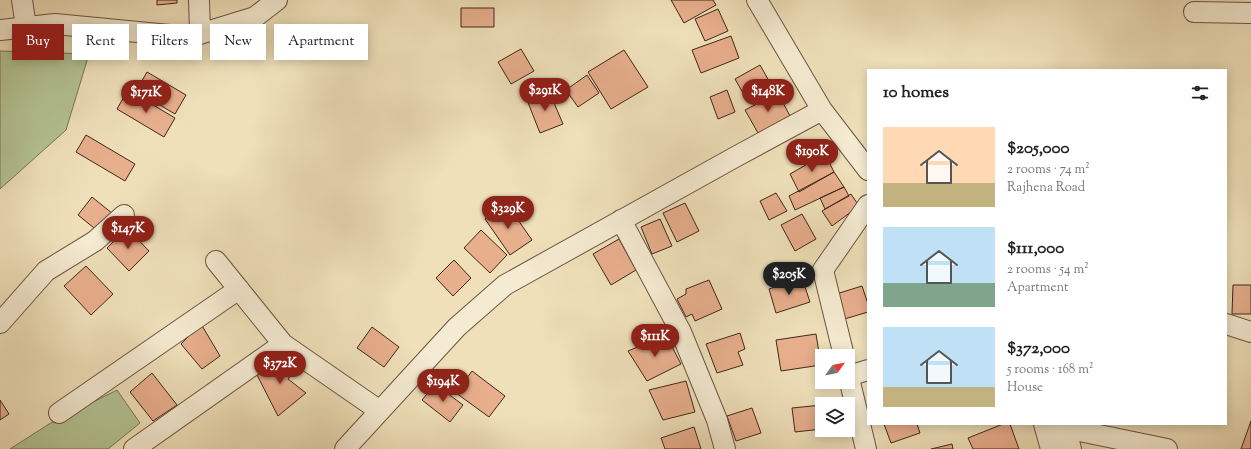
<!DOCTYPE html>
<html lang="en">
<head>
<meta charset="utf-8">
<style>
  body { margin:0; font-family:"Sorts Mill Goudy",serif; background:#f2f2f2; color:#222; height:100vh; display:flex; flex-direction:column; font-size:15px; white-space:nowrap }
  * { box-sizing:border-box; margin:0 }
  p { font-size:13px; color:#767676 }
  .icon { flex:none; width:22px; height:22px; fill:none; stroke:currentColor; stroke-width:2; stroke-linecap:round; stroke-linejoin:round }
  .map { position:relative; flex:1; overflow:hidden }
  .details { position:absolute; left:867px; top:69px; width:360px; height:356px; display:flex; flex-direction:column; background:#fff; border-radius:0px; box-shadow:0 2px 10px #0003 }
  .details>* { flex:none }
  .banner { position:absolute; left:12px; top:24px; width:380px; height:36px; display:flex; gap:8px }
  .needle { width:26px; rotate:57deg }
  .controls { position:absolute; left:815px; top:349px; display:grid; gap:8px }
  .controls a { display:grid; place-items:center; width:40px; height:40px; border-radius:0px; background:#fff; box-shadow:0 2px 10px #0003; font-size:20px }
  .price { position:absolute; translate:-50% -34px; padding:0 9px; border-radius:14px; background:#8f2418; color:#fff; font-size:13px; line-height:26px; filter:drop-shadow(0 1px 2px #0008) }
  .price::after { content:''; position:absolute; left:50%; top:24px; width:12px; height:9px; margin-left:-6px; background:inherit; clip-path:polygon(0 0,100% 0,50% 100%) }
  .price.current { background:#222; color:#fff }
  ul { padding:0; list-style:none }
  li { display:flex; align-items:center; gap:12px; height:100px; padding:0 16px }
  li span { display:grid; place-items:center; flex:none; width:112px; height:80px; border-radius:0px; color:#555 }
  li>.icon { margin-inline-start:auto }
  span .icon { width:48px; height:48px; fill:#fffc; stroke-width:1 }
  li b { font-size:17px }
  h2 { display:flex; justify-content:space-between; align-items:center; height:48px; padding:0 16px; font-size:17px }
  .tag { padding:0 14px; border-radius:0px; background:#fff; box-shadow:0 2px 10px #0003; font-size:14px; line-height:36px }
  .tag.current { background:#8f2418; color:#fff }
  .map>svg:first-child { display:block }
  .green { fill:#b4c394; stroke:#7a7556 }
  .building { fill:#e8af8d; stroke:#402719 }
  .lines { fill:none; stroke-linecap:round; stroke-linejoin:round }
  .street-casing { stroke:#6c5541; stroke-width:22 }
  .street { stroke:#f5ebd2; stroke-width:20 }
</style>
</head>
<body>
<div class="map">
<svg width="1251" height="449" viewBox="0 0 1251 449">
  <rect width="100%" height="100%" fill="#efe0ba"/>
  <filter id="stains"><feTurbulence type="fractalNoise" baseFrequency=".005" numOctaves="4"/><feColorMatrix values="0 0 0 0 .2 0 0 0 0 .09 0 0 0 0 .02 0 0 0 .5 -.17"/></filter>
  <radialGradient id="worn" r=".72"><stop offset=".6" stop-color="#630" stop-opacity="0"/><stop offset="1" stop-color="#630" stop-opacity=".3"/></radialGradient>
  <path class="green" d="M0 51 89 54 66 130 0 189Z
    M117 390 140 423 108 449H10L49 424Z"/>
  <path class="building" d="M157 0H177V3L157 5Z
    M671 0H713L716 5 684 23Z
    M461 8H494V27H461Z
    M718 9 728 31 705 41 695 19Z
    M731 36 739 58 701 73 692 50Z
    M521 49 534 71 511 84 498 62Z
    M624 50 648 87 611 109 588 72Z
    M760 65 773 88 748 102 735 79Z
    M147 72 186 95 175 114 136 91Z
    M587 75 599 93 578 107 566 90Z
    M128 90 175 118 164 137 117 109Z
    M727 90 735 112 718 119 710 97Z
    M549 91 563 124 540 133 527 100Z
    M778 93 790 116 758 133 745 110Z
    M86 135 135 164 125 181 76 152Z
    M825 154 834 172 799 192 790 174Z
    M834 172 844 187 795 210 789 196Z
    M844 187 849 196 825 209 820 198Z
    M776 193 787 211 769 220 760 201Z
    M851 194 859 206 832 226 822 211Z
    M92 197 113 214 99 232 78 215Z
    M685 203 699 231 677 242 663 213Z
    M507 204 532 240 510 255 485 219Z
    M802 214 816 239 795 251 781 225Z
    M660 219 672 246 652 254 641 227Z
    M127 228 149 251 129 271 107 248Z
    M481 230 507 255 490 273 464 248Z
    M619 239 636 270 611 285 593 254Z
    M454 260 471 278 453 296 436 278Z
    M86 266 113 294 91 315 64 286Z
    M802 278 810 302 776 313 769 289Z
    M709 280 722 309 695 321 692 314 686 317 677 299 686 294V289Z
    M1233 285H1251V314H1232Z
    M862 286 868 304V312L841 320 833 295Z
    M201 324 220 356 202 369 181 344Z
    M372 327 399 347 384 367 357 348Z
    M740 333 745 349 738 352 743 365 717 373 706 344Z
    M816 334 821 365 781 371 776 340Z
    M666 335 681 364 647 381 628 351Z
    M284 355 296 369 288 379 306 393 278 416 257 375Z
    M472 371 505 396 489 417 456 393Z
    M152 373 177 405 153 421 130 392Z
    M686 381 695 412 663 420 649 390Z
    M435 384 463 405 450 422 422 400Z
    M0 400 9 414 0 420Z
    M822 405V429L795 432 792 408Z
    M752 408 761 433 736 441 727 416Z
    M1251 421V449H1241Z
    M884 424H917L920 433 891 443Z
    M1003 424H1010L1019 449H973L968 438Z
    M694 427 701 449H665L661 438Z
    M952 444 953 449H931Z"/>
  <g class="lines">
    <defs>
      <path id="street" d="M22 0 26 27
        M199 0 200 33
        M757 0 822 110 868 170
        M1194 12 1251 13
        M0 30 55 24 190 37 255 17 277 0
        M621 220 681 332 717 420 725 449
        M216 261 283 344 380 411
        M0 323 46 271 95 241 124 215
        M1226 324 1251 332
        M844 356 823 270 868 205
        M848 374 866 449
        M848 376 868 370
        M59 413 239 289
        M1044 424 1051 449
        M1064 424 1071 449
        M1065 428 1167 449
        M134 449 283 344
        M345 449 457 327 505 285 737 156 822 110"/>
    </defs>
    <use href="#street" class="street-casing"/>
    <use href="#street" class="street"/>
  </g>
  <rect width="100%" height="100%" filter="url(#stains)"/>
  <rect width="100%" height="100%" fill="url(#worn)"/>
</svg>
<div class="controls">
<a><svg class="needle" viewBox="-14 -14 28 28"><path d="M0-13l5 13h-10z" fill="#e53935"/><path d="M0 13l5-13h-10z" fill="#767676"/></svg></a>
<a><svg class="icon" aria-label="layers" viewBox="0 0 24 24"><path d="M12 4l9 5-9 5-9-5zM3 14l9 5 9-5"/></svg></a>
</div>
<b class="price" style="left:545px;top:112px">$291K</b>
<b class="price" style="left:768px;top:113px">$148K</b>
<b class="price" style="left:146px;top:114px">$171K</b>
<b class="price" style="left:812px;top:173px">$190K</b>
<b class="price" style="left:508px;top:230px">$329K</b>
<b class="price" style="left:128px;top:250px">$147K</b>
<b class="price current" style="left:789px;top:296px">$205K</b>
<b class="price" style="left:655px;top:358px">$111K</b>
<b class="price" style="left:280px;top:385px">$372K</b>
<b class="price" style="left:443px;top:403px">$194K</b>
<div class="banner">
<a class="tag current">Buy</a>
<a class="tag">Rent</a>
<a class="tag">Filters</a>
<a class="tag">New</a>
<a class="tag">Apartment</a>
</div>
<section class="details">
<h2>10 homes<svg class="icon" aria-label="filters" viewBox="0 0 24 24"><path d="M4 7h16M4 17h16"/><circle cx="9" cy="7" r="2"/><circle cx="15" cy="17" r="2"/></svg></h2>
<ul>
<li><span style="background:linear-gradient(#ffd9b3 70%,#c2b280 0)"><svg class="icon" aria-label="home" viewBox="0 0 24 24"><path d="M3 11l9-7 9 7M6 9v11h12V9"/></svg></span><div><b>$205,000</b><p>2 rooms · 74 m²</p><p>Rajhena Road</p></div></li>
<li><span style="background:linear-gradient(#bfe0f5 70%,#7fa58c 0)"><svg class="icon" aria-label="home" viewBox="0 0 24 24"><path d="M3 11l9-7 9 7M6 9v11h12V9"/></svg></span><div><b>$111,000</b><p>2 rooms · 54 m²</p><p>Apartment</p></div></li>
<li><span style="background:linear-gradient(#bfe0f5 75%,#c2b280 0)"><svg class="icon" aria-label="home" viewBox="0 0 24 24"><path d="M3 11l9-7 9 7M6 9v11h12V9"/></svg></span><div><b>$372,000</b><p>5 rooms · 168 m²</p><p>House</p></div></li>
</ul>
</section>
</div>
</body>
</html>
